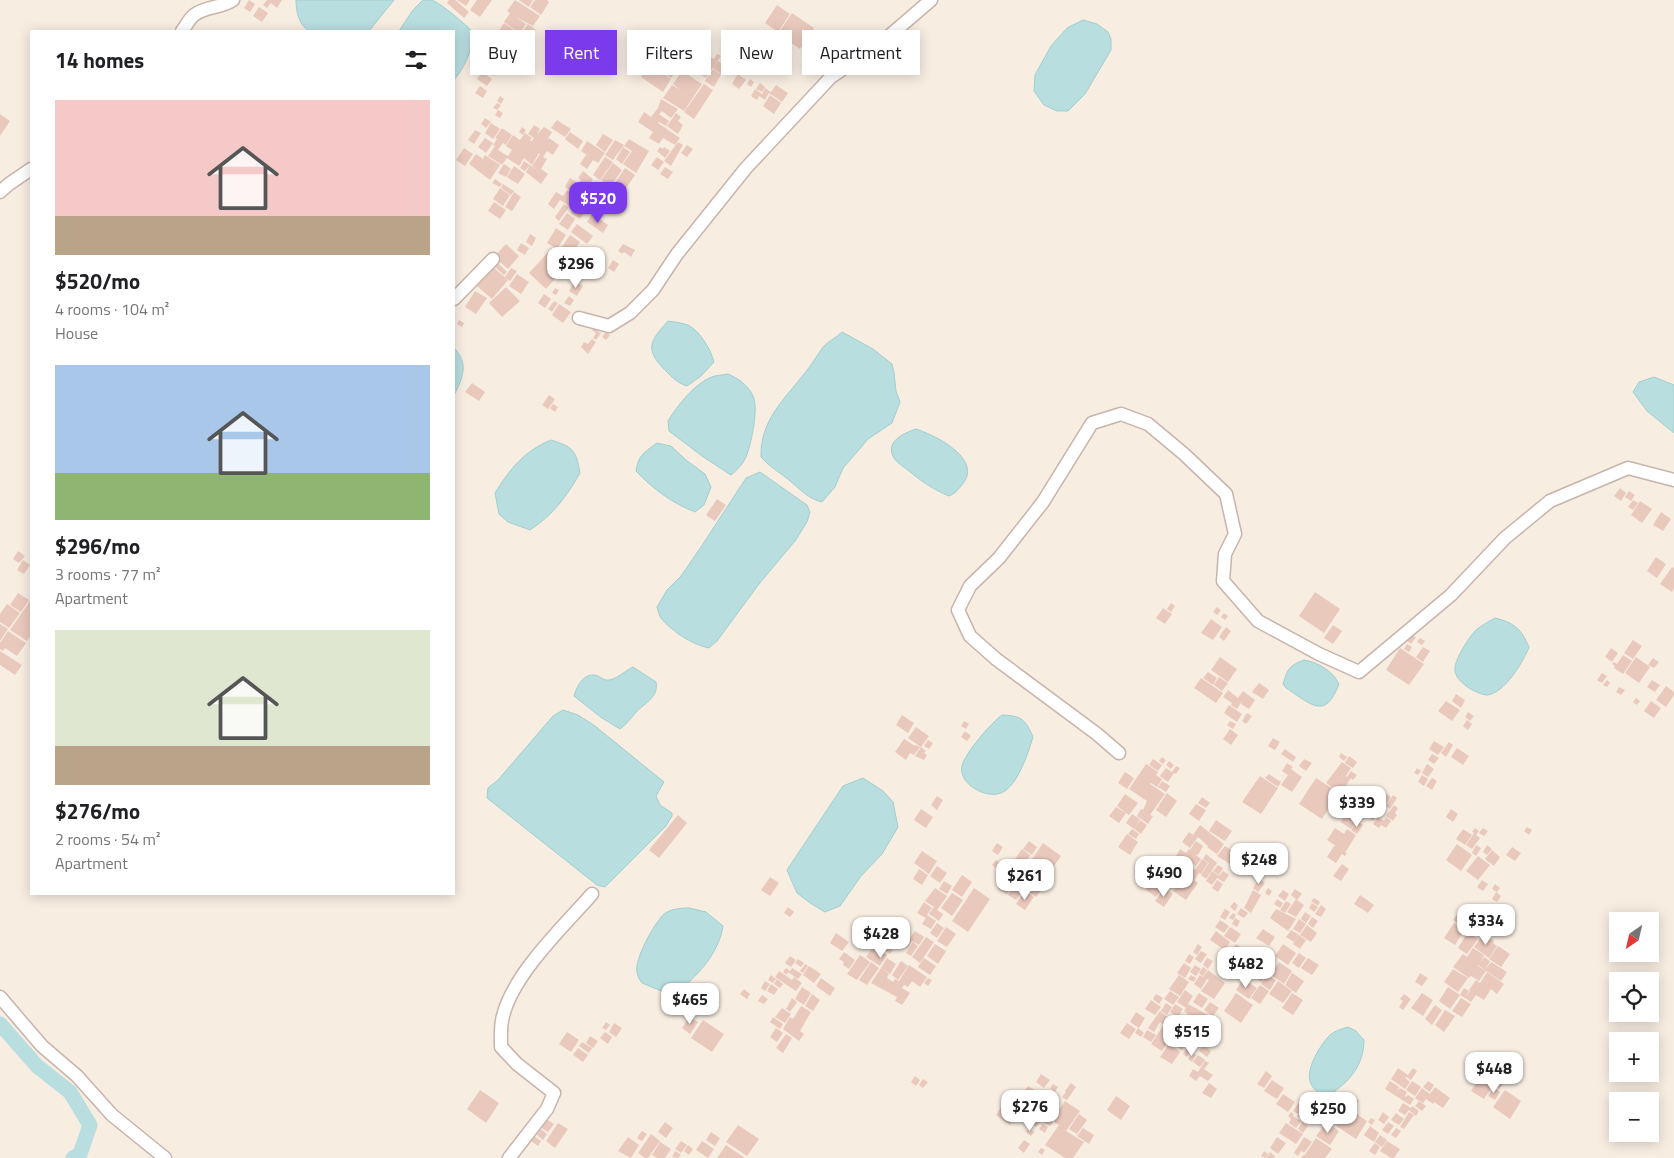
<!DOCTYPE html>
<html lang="en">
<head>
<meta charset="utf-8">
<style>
  body { margin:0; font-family:"Titillium Web",sans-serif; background:#f2f2f2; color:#202124; height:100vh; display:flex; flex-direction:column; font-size:19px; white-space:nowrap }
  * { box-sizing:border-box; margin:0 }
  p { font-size:16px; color:#757577 }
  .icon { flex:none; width:28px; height:28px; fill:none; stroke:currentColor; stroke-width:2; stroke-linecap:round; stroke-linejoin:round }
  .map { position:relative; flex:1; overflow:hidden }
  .details { position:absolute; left:30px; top:30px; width:425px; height:865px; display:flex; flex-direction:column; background:#fff; border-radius:0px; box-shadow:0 2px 12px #0003 }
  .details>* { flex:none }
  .top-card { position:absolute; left:470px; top:30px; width:475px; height:45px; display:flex; gap:10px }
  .needle { width:32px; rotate:214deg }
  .fabs { position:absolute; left:1609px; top:912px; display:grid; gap:10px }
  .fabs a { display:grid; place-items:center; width:50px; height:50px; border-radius:0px; background:#fff; box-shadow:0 2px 12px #0003; font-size:25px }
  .price { position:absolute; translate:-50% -42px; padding:0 11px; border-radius:10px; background:#fff; color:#222; font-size:16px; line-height:32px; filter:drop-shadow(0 1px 2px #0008) }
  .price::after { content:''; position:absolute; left:50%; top:30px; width:15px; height:11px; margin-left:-8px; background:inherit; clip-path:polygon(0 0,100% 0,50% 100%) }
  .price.selected { background:#7c3aed; color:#fff }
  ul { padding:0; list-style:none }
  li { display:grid; align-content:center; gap:10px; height:265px; padding:0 25px }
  li span { display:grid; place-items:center; height:155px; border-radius:0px; color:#555 }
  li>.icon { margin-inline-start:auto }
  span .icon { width:90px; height:90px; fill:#fffc; stroke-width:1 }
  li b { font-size:21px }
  h2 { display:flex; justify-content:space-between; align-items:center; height:60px; padding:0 25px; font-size:21px }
  .pill { padding:0 18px; border-radius:0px; background:#fff; box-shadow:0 2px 12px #0003; font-size:18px; line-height:45px }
  .pill.selected { background:#7c3aed; color:#fff }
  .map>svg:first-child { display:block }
  .water { fill:#b9dedf; stroke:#a1cecf }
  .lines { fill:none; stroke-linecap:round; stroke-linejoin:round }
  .canal { stroke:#b9dedf; stroke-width:15 }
  .building { fill:#eac9bd }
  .street-casing { stroke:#c7b4ab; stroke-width:15 }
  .street { stroke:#fff; stroke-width:12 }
</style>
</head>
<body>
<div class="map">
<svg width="1674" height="1158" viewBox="0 0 1674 1158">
  <rect width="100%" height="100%" fill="#f8ede1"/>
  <path class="water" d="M296 0H394L369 31H309C299 25 296 12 296 0Z
    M423 0C425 0 428 0 431 0 440 2 466 25 473 32 473 49 465 67 454 80V31H399L413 10Z
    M1083 20 1097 24 1108 32 1111 39V50L1085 94 1068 111H1057L1044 105 1034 91 1035 75 1051 46 1067 28Z
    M668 321C674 322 683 323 688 325 700 331 711 350 714 362L701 376 687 386C677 383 672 377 665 370 644 349 650 341 668 321Z
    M842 332 873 349 892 364 894 373 896 391 900 402 892 423 868 439 857 452 843 468 835 487 822 502C808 499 800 489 789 480 778 471 771 468 761 457 760 421 783 401 804 374 811 366 817 355 824 346 829 341 837 337 842 332Z
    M454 348C469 363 463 378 454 395Z
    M728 374C739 379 748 385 753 396 759 408 751 445 746 457 743 464 737 470 731 475L702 456 669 431 668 421C677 406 695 383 712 377 717 375 723 375 728 374Z
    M1654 377 1674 385V433L1647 411 1633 392 1639 382Z
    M916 429C937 436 985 460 961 486 957 491 954 494 949 496 934 490 921 481 909 471 904 467 897 463 894 458 884 442 904 433 916 429Z
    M551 440C573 447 576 450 580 473 567 496 553 515 530 530L508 522 499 514 495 493C510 469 524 451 551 440Z
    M657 443 671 446 686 460 705 474 711 487 704 505 695 512C672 503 653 489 636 471 638 455 645 452 657 443Z
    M760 472 807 505 810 512 807 522 795 541 759 584 717 641 709 648C693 645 671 631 661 618 659 615 658 610 657 607L667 590 681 576 703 544 746 478Z
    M1495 618C1515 623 1521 629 1529 647 1524 661 1504 694 1487 695 1482 695 1474 691 1469 688 1463 684 1456 678 1455 671 1453 662 1469 637 1476 630 1482 625 1488 622 1495 618Z
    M1304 660C1317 662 1333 671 1339 684 1325 721 1311 704 1286 688L1283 684C1288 668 1289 666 1304 660Z
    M633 667 656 682C659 697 645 703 637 711 631 718 627 724 620 729L602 718 574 696C577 685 585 671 598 676 602 678 605 681 609 680 617 679 625 671 633 667Z
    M563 710 578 715 595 726 664 782 656 796 660 805 672 813V816L666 826 605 887 597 885 487 798 488 788 498 780 553 716Z
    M1002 715C1022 716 1025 719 1033 737 1028 753 1018 786 1001 793 986 799 958 784 962 766 965 753 991 723 1002 715Z
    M863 778 883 791 893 802 898 827 882 854 861 876 840 906 825 912 810 903 797 893 787 870 843 786Z
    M689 908 706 912 723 926C719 951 703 969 685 986L673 984 664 992 642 983C640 980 637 976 637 972 634 960 654 924 663 915 669 909 680 908 689 908Z
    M1348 1027 1356 1031 1364 1040C1364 1064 1350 1082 1330 1094L1319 1093C1315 1090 1311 1086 1310 1081 1306 1068 1321 1044 1330 1035 1335 1031 1341 1029 1348 1027Z"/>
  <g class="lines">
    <path class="canal" d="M0 1024 37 1066 70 1092 90 1125 80 1154 73 1158"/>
  </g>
  <path class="building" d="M249 0 255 4 250 12 244 8Z
    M267 0H282L277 8 271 3 267 8 263 5Z
    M449 0H455L469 12 464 18 447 3Z
    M457 0H470L466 6Z
    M477 0H492L480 17 470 10Z
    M515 0 540 16 533 26 516 17 526 24 520 33 504 22 510 13 507 11Z
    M519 0H533L529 7Z
    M535 0H547L549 2 541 15 530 7Z
    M777 5 790 14 778 32 765 23Z
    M259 7 268 13 262 22 253 16Z
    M792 13 814 28 800 49 778 34Z
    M504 23 523 36 513 49 495 37Z
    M528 24 536 30 530 38 522 33Z
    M479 32 484 36 479 43 474 40Z
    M524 36 530 40 521 53 516 49Z
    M660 38 667 43 662 49 656 45Z
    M655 46 681 64 671 78 646 60Z
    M700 50 714 59 717 54 721 56 706 78 689 67Z
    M492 58 502 65 494 76 484 69Z
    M479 61 485 65 481 70 476 66Z
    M718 61 727 67 722 75 713 68Z
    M650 65 671 79 663 92 641 77Z
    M713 69 721 75 714 87 705 81Z
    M682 71 702 84 684 111 663 98 672 85 680 90 673 84Z
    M482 72 492 79 487 86 477 79Z
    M738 74 746 80 739 89 732 84Z
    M750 79 754 82 751 87 747 84Z
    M760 83 765 87 762 92 756 89Z
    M704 84 713 90 694 119 684 112Z
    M776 85 788 93 782 102 769 93 765 100 759 96 757 100 751 96 755 89 762 94 765 88 771 92Z
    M480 86 487 91 483 98 475 93Z
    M770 95 781 103 774 114 763 106Z
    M500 96 504 99 501 104 497 101Z
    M661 99 678 109 671 118 662 111 659 114 669 121 666 126 659 122 658 123 680 138 675 145 663 138 659 144 649 138 653 132 638 122 644 112 651 117 658 108Z
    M497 103 501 105 497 110 493 108Z
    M498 110 503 113 500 118 495 115Z
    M676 113 681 117 678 121 683 125 678 134 667 126Z
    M0 114 10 121 0 136Z
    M485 118 491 122 486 128 481 124Z
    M557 120 571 129 565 137 551 128Z
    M491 123 500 129 493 139 485 133Z
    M534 125 540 129 537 134 544 127 552 132 547 140 549 138 559 145 553 155 547 151 543 157 547 159 541 169 548 174 541 184 526 172 530 165 539 172 532 166 540 154 539 153 532 165 524 158 519 166 507 158 502 165 488 156 495 146 493 145 497 139 495 138 502 128 512 135 506 145 503 143 498 150 508 156 512 150 506 146 513 135 520 140 525 133 532 138 530 140 532 141 534 138 528 134Z
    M522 127 526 130 523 135 519 132Z
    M475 130 481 133 474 144 468 140Z
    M570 132 583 141 578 149 565 139Z
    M603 134 613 140 605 152 596 145Z
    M485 138 493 143 486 153 478 147Z
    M629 139 649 151 636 173 623 164 632 151 624 146Z
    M615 140 624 145 613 160 605 155Z
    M587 141 605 153 598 163 593 160 587 169 580 164 586 155 591 158 581 151Z
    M678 142 683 145 671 166 664 161Z
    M687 145 693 149 687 157 681 153Z
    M623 147 630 152 622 164 616 159Z
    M660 147 663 149 664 147 670 151 665 158 657 151Z
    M464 148 473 154 465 166 456 160Z
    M476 154 483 159 485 155 500 165 490 180 469 164Z
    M605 157 613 162 600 180 593 175Z
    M657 157 664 162 658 170 651 165Z
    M524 161 530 165 525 171 520 168Z
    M613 163 622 170 611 186 601 180Z
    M504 164 511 169 506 177 498 173Z
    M514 166 525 174 518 184 507 177Z
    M665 167 673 172 668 179 660 174Z
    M625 168 635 175 621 196 611 189Z
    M583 171 593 179 580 198 573 193 581 180 578 178Z
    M570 178 578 183 572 192 565 187Z
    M495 179 502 184 500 187 492 183Z
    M503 184 514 191 511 195 501 188Z
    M500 188 510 195 503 206 493 199Z
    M590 189 594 191 590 197 586 194Z
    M567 190 578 198 571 207 560 200 554 209 548 204 556 192 563 196Z
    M514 192 521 197 512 211 505 207Z
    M601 192 607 196 594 214 588 210 594 201 593 200 580 219 571 213 584 194 590 198 594 193 598 196Z
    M494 202 506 210 500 219 488 211Z
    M564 204 569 207 559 221 555 217Z
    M567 213 575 219 568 230 559 224Z
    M592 214 608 225 603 233 587 222Z
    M577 224 593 236 587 244 571 232Z
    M556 228 566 235 557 249 547 243Z
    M530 234 536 238 532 246 526 242Z
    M570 235 580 242 569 258 559 251Z
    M521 243 529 248 525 255 517 250Z
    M506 244 519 256 508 269 494 257Z
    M623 244 635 250 631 257 624 252 622 254 618 251Z
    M552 248 569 263 546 289 529 273Z
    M613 260 619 264 614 272 608 268Z
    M498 263 507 272 504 275 494 266Z
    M493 267 508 280 492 299 477 286Z
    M511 268 517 271 510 281 505 277Z
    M517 274 529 282 521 294 509 286Z
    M575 281 583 286 577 296 569 291Z
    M506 287 520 301 502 317 489 303Z
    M555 288 559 290 556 295 552 293Z
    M475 291 487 298 476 314 465 307Z
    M544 294 551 299 545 308 538 303Z
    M569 296 574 300 570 306 564 303Z
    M554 301 558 303 552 312 548 309Z
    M559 304 571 312 563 323 552 315Z
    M459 320 464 323 462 327 457 324Z
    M595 325 599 328 597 331 601 333 596 340 593 338 596 333 592 330Z
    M606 332 610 335 606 340 602 337Z
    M592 339 596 342 588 354 581 347 584 342 588 344Z
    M472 383 485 392 479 401 465 392Z
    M549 395 555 399 548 409 542 405Z
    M553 404 558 407 555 412 550 408Z
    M1620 488 1626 493 1621 501 1614 496Z
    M1629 491 1635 495 1631 501 1625 497Z
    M717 499 726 505 715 521 706 515Z
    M1633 500 1638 503 1633 510 1628 507Z
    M1640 501 1652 509 1642 523 1631 515Z
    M1661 512 1671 519 1663 531 1653 525Z
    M18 551 25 556 19 563 13 559Z
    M1656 557 1666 564 1657 578 1647 571Z
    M23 560 30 565 24 574 17 570Z
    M1672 567 1674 568V588L1672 592 1660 584Z
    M1315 592 1340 609 1324 633 1299 616Z
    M18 593 29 600 21 612 10 605Z
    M30 601 31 635 27 641 10 630Z
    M1171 603 1175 606 1171 612 1167 609Z
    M7 604 20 613 9 628 0 622V614Z
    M1217 607 1221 610 1217 615 1213 612Z
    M1163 608 1172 614 1165 624 1156 618Z
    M1224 613 1228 616 1225 620 1221 617Z
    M1211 619 1222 627 1213 640 1201 633Z
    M0 624 8 629 0 641Z
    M1333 625 1342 631 1333 644 1324 638Z
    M1226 627 1231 631 1224 641 1219 637Z
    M8 631 26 643 17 656 5 648 3 651 0 649V643Z
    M1410 634 1416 637 1411 644 1406 640Z
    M1420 638 1425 641 1422 645 1417 642Z
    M1633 640 1642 646 1633 659 1624 653Z
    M1407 644 1412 647 1409 652 1404 649Z
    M1423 647 1430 651 1423 662 1416 657Z
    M1400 648 1424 664 1409 685 1386 670Z
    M1611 648 1618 653 1612 662 1605 657Z
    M0 651 22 665 15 675 0 665Z
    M1623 655 1632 661 1623 674 1614 668 1615 666 1612 664 1614 662 1617 664Z
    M1220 657 1237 669 1228 682 1211 670Z
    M1636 657 1650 667 1639 683 1625 673Z
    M1653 658 1659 662 1654 668 1648 665Z
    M1208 672 1217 678 1213 685 1203 678Z
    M1602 673 1607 676 1602 683 1597 680Z
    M1219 677 1228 683 1222 691 1214 685Z
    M1201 678 1223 693 1216 703 1194 688Z
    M1607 680 1610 683 1607 687 1603 685Z
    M1652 680 1660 685 1655 692 1647 687Z
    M1259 683 1269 690 1263 699 1252 692Z
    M1666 686 1674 692V695L1666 707 1656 700Z
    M1619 687 1625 690 1621 695 1616 692Z
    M1228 690 1238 698 1243 691 1255 700 1249 709 1241 704 1242 701 1237 709 1231 705 1232 703 1223 697Z
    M1456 694 1465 700 1461 708 1452 701Z
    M1636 698 1640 701 1637 705 1633 702Z
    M1446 701 1460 710 1452 721 1438 711Z
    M1651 701 1661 708 1654 718 1644 711Z
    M1229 705 1242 714 1237 722 1224 713Z
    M1468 712 1474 716 1470 721 1465 717Z
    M1247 713 1252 716 1246 724 1242 721Z
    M902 715 914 723 908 733 896 725Z
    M1467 720 1472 724 1468 730 1463 726Z
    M964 721 969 724 966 729 961 726Z
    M1230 721 1236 724 1233 729 1227 725Z
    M916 727 929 736 921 747 908 738Z
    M1230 729 1238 735 1231 745 1223 739Z
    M965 731 971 736 967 741 961 737Z
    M1273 738 1280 742 1275 750 1268 746Z
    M904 739 915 746 916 745 920 747 914 755 910 753 906 760 895 752Z
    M928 740 933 743 929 749 924 746Z
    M1434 741 1444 747 1438 755 1429 749Z
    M1449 742 1453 745 1446 757 1441 753Z
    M921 747 926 751 924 753 927 755 924 760 915 756Z
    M1457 748 1469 756 1463 765 1451 757Z
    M1285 749 1296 757 1293 762 1281 754Z
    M1341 753 1347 757 1344 761 1339 757Z
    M1432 754 1439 758 1434 764 1428 760Z
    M1349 756 1357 762 1353 768 1345 763Z
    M1162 757 1166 760 1163 764 1159 761Z
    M1153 759 1162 765 1158 771 1149 765Z
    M1304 759 1312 763 1306 771 1299 766Z
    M1169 761 1174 765 1171 769 1166 765Z
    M1342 762 1351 768 1346 776 1347 777 1351 771 1357 775 1353 780 1351 778 1341 793 1326 783Z
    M1287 763 1293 767 1291 769 1302 777 1292 792 1281 785 1288 775 1282 771Z
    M1146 764 1158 772 1156 775 1162 779 1157 787 1151 783 1150 784 1165 794 1150 815 1153 816 1148 824 1137 816 1141 809 1143 810 1147 801 1129 789Z
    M1427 764 1434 769 1428 777 1422 773Z
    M1176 766 1180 768 1176 774 1174 773 1168 782 1160 776 1166 768 1172 772Z
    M1417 768 1421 771 1418 775 1414 773Z
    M1125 772 1134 778 1127 789 1118 783Z
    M1269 774 1281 782 1278 787 1265 778Z
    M1422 775 1428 779 1424 786 1418 782Z
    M1260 776 1278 788 1261 814 1242 802Z
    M1316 778 1339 793 1322 819 1299 804Z
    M1432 778 1437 781 1432 790 1426 786Z
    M1162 781 1170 786 1166 792 1158 787Z
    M1348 787 1357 793 1350 803 1341 797Z
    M1167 793 1177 801 1166 817 1156 810Z
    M1125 794 1138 803 1129 815 1117 806Z
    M1387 794 1391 797 1387 803 1383 800Z
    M1393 795 1397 798 1390 809 1386 806Z
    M937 796 943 800 937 810 931 805Z
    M1202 797 1210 803 1206 808 1198 803Z
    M1340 799 1350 805 1343 815 1334 809Z
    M1196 804 1206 810 1199 821 1189 814Z
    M1394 805 1398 808 1395 813 1397 815 1393 821 1386 816Z
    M1116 807 1126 813 1119 823 1109 816Z
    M921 809 933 817 926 828 914 820Z
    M1373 809 1379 813 1373 821 1368 817Z
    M1451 809 1458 814 1453 822 1446 817Z
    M1348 811 1358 818 1351 829 1341 822Z
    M1132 814 1140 819 1134 829 1126 823Z
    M678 815 687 823 659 858 649 850Z
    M1378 817 1384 821 1386 817 1391 821 1386 828 1381 825 1379 828 1373 824Z
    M1140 820 1147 825 1141 834 1134 829Z
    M1216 820 1232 831 1225 841 1209 831Z
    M1357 821 1363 825 1357 834 1351 830Z
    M1200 825 1224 844 1217 854 1207 847 1208 846 1198 837 1190 848 1182 842 1189 832 1193 835Z
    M1527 827 1532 830 1529 835 1524 831Z
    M1335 828 1344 834 1341 839 1347 829 1356 835 1345 853H1347L1345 856 1342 854 1336 863 1327 857 1334 846H1336L1327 840Z
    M1475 828 1479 831 1476 835 1480 838 1472 849 1466 845 1474 833 1472 832Z
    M1483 828 1488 831 1484 836 1479 833Z
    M1132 829 1139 834 1136 839 1128 834Z
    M1463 829 1472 835 1465 845 1456 839Z
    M1127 834 1138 842 1130 855 1118 847Z
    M1029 841 1037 847 1032 855 1023 849Z
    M1196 841 1203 846 1198 855 1195 854 1201 859 1196 866 1190 862 1187 867 1182 864 1185 859 1182 857 1181 860 1176 856 1180 849 1186 853 1189 849 1190 850Z
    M997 843 1003 847 998 855 992 851Z
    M1043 843 1061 856 1051 870 1042 864 1040 868 1031 861Z
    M1457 844 1472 855 1461 871 1446 860Z
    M1476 845 1481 848 1476 856 1472 853Z
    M1487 845 1492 849 1487 855 1483 852Z
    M1225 846 1237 854 1230 864 1217 856Z
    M1512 847 1521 853 1515 861 1506 855Z
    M1022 849 1030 855 1024 865 1015 859Z
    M1492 850 1500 857 1494 866 1485 859Z
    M922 851 937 861 929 874 914 863Z
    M1206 854 1217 863 1206 879 1201 875 1209 863 1203 859Z
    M1478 856 1490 865 1478 880 1466 871Z
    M1202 859 1208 863 1201 874 1199 873 1194 880 1198 883 1186 900 1173 891 1185 873 1178 870 1181 865 1187 869 1189 866 1195 870Z
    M996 860 999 862 996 868 992 865Z
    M1017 861 1024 866 1019 873 1012 868Z
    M1028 861 1032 863 1028 869 1024 867Z
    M1001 862 1006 866 1003 871 997 867Z
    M1032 864 1039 868 1035 874 1029 869Z
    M1342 864 1349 869 1341 881 1333 876Z
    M1168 865 1182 874 1172 889 1157 880Z
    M1218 865 1223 868 1219 875 1213 871Z
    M937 866 947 873 940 883 930 876Z
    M1025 868 1033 874 1029 880 1021 875Z
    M919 869 928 875 922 885 913 879Z
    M1040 870 1050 877 1043 886 1033 880Z
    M1212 871 1219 876 1223 871 1229 875 1224 882 1217 878 1212 885 1206 881Z
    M1015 873 1027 881 1024 886 1012 878Z
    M962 875 972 882 962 897 952 890Z
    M770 877 779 883 770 896 761 890Z
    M1006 877 1015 882 1007 894 998 889Z
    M1153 878 1164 886 1156 897 1146 890Z
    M1259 879 1265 883 1258 892 1253 888Z
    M1032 880 1043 887 1036 897 1026 890Z
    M1217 880 1223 884 1218 892 1212 888Z
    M1482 880 1488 884 1483 891 1477 887Z
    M944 881 952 886 947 894 939 889Z
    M1016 882 1024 888 1016 900 1008 895Z
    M1495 884 1500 888 1497 892 1492 889Z
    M935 888 947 896 937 910 943 914 939 921 929 914 934 907 925 901Z
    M974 888 990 899 968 932 952 921Z
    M1164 888 1173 894 1164 907 1155 901Z
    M1268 888 1272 891 1269 896 1265 893Z
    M1295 889 1302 894 1297 900 1304 905 1296 917 1287 912 1296 899 1291 895Z
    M1253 890 1261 895 1251 913 1244 908Z
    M1283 890 1289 894 1285 901 1278 896Z
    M1025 891 1034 897 1025 910 1016 904Z
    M1496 892 1501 896 1497 902 1492 899Z
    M952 893 963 900 952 916 941 908Z
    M1360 895 1374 905 1368 913 1354 904Z
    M1314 898 1320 902 1318 906 1311 901Z
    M1277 899 1283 903 1280 908 1274 904Z
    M1286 901 1291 904 1285 913 1280 910Z
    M924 902 932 908 927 915 936 921 931 929 922 924 926 918 917 913Z
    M1234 902 1238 905 1235 911 1230 907Z
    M1312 903 1318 907 1314 912 1309 908Z
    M1321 905 1326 909 1321 917 1315 914Z
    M788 907 794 912 790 917 784 913Z
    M1241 908 1248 913 1244 918 1237 914Z
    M1225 909 1230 912 1225 920 1220 917Z
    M1276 909 1296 919 1288 931 1270 918Z
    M1305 912 1311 916 1306 923 1301 919Z
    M1233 913 1236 915 1233 920 1229 918Z
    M1458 913 1465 918 1460 925 1453 920Z
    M1312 917 1318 921 1313 928 1308 924Z
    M1235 918 1240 921 1237 927 1232 924Z
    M1299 919 1306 924 1300 933 1293 929Z
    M1220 920 1229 926 1224 933 1215 927Z
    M937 923 944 928 937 938 930 933Z
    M1454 923 1464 930 1455 945 1444 938Z
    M1307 925 1317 933 1311 942 1300 935Z
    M946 927 956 934 947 947 937 941Z
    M1230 927 1241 934 1235 943 1224 936Z
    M1263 929 1275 937 1269 946 1256 938Z
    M1291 930 1299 935 1294 942 1286 937Z
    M915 931 924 937 919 945 912 941 907 948 901 944 906 937 909 939Z
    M1216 931 1230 942 1225 950 1210 940Z
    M1468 932 1478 939 1467 954 1458 948Z
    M836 933 849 942 842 951 830 943Z
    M1483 934 1494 941 1493 943 1497 946 1489 958 1474 947Z
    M1299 935 1306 940 1300 949 1293 944Z
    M926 937 934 942 920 963 912 957Z
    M913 942 918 946 911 956 906 953Z
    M935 944 946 951 938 964 927 956Z
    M1198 944 1202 947 1197 955 1193 952Z
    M1236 944 1240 947 1237 951 1233 948Z
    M1283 944 1296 953 1288 965 1275 956Z
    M886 946 893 950 890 954 884 950Z
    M1498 946 1510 954 1501 967 1489 959Z
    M873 947 881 952 874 962 866 957Z
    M1228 947 1237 952 1232 959 1224 954Z
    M1240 948 1254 958 1245 971 1231 962Z
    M1473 948 1484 955 1478 966 1486 971 1479 981 1471 976 1469 978 1453 967 1463 954 1467 957Z
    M882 951 887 955 880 966 874 962Z
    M1201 951 1207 954 1201 963 1195 959Z
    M844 952 855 960 849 969 843 965 844 962 839 959Z
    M1299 953 1306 958 1299 968 1292 963Z
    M1189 954 1194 957 1190 964 1185 961Z
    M860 955 870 962 857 980 847 974Z
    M790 956 796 960 791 967 785 963Z
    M1255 957 1262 962 1253 975 1246 970Z
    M1484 957 1490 961 1485 970 1478 965Z
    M887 958 896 964 890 974 881 968Z
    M924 958 936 966 930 975 918 967Z
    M1207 958 1213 961 1208 969 1203 965Z
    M1308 958 1319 965 1312 975 1301 968Z
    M798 959 804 963 801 967 795 963Z
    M901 961 908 966 898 980 892 975Z
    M871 962 879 968 867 985 859 980Z
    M1279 962 1292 971 1284 984 1271 975Z
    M1491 962 1507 972 1501 981 1485 970Z
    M1184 963 1191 968 1185 978 1177 973Z
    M805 964 808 966 803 973 800 971Z
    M1233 964 1243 971 1237 980 1227 973Z
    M1262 964 1270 969 1261 982 1254 976Z
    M909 965 927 977 920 987 912 981 908 987 904 985 902 988 910 993 902 1005 895 1001 897 997 871 983 881 968 889 974 887 978 893 982 895 979 899 981Z
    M1195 965 1201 969 1196 976 1190 972Z
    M809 966 821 974 814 983 803 975Z
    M1203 967 1207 970 1203 976 1199 973Z
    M786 968 790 971 792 968 802 974 798 979 788 972 787 975 783 972Z
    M1453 969 1468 978 1458 992 1444 982Z
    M1208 970 1225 983 1214 999 1201 991 1209 980 1207 979 1201 989 1194 984 1200 975 1203 977Z
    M779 971 792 980 794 977 802 983 796 991 775 977Z
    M1487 972 1504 984 1497 994 1491 989 1484 1000 1476 995 1471 1002 1465 998 1470 991 1469 990 1476 980 1480 983Z
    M1292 973 1304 981 1296 993 1285 985Z
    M1420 973 1428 978 1422 986 1415 982Z
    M771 975 776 979 773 983 768 980Z
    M1179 975 1189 982 1180 996 1169 989Z
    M1191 975 1196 978 1194 982 1188 979Z
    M1267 975 1276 980 1270 990 1261 984Z
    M821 978 835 988 830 996 816 986Z
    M928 978 932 980 928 986 924 983Z
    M777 979 783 984 780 988 774 984Z
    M1243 979 1257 988 1249 999 1236 990Z
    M765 981 770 984 765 991 761 988Z
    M1278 981 1292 991 1283 1003 1269 994Z
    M771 984 778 989 774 995 767 991Z
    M1260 985 1269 991 1260 1004 1251 998Z
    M675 986 684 992 678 1000 670 994Z
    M802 987 811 993 804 1005 795 999Z
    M1448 987 1460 995 1450 1009 1439 1001Z
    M1464 988 1469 991 1465 998 1460 995Z
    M744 989 750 994 747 999 740 994Z
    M1185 990 1193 996 1188 1004 1208 1015 1200 1027 1185 1018 1188 1014 1184 1011 1186 1008 1177 1002Z
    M1170 991 1179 997 1173 1005 1164 999Z
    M1199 993 1208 999 1202 1008 1193 1002Z
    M1236 993 1253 1005 1241 1023 1224 1011Z
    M1292 993 1303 1000 1293 1015 1282 1008Z
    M1422 993 1433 1000 1423 1016 1411 1008Z
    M812 994 820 1000 813 1011 805 1006Z
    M1156 994 1163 998 1159 1004 1153 999Z
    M1404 994 1411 999 1403 1010 1399 1007 1403 1001 1400 999Z
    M762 995 768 999 764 1004 758 1001Z
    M792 998 797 1002 790 1012 786 1009Z
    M1461 998 1471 1004 1462 1017 1452 1011Z
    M1151 1000 1161 1007 1155 1015 1145 1009Z
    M1210 1002 1219 1008 1213 1016 1204 1010Z
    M1166 1003 1172 1007 1167 1015 1161 1011Z
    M1175 1004 1183 1009 1178 1017 1170 1012Z
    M1435 1005 1442 1010 1432 1025 1425 1019Z
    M801 1006 811 1012 800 1031 804 1034 799 1041 783 1029 790 1017 793 1019Z
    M782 1008 791 1014 785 1023 775 1017Z
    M1445 1010 1455 1016 1444 1032 1435 1025Z
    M1160 1011 1170 1019 1172 1016 1181 1022 1175 1032 1160 1022 1154 1032 1148 1028Z
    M1136 1012 1145 1018 1139 1028 1130 1022Z
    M690 1017 698 1022 690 1034 682 1028Z
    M773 1017 783 1024 780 1029 770 1022Z
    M703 1020 724 1034 712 1052 691 1038Z
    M1184 1020 1192 1025 1184 1036 1176 1031Z
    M606 1022 610 1025 606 1030 602 1028Z
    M614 1023 622 1028 616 1037 609 1032Z
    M1127 1023 1136 1029 1129 1039 1120 1033Z
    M1193 1025 1200 1030 1196 1036 1189 1031Z
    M1163 1026 1174 1033 1162 1051 1151 1044Z
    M776 1028 783 1033 777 1042 770 1037Z
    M1138 1028 1144 1033 1141 1037 1135 1033Z
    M1147 1030 1156 1035 1151 1042 1143 1037Z
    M567 1032 579 1040 571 1052 559 1044Z
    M605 1032 612 1037 608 1044 600 1038Z
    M1188 1033 1195 1038 1192 1043 1185 1038Z
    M786 1034 792 1038 783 1053 776 1048Z
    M1176 1034 1187 1041 1182 1050 1170 1042Z
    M590 1036 598 1041 593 1048 586 1043Z
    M582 1042 592 1048 589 1053 579 1046Z
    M1169 1044 1180 1052 1172 1064 1160 1057Z
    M1203 1045 1211 1051 1207 1057 1199 1051Z
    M578 1048 588 1055 583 1062 573 1055Z
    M1186 1049 1190 1052 1187 1057 1183 1054Z
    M1192 1053 1196 1055 1192 1062 1188 1059Z
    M1198 1055 1205 1060 1200 1067 1193 1062Z
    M1205 1061 1209 1063 1204 1069 1213 1075 1208 1081 1200 1076 1196 1081 1189 1076 1193 1069 1198 1072Z
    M1398 1068 1408 1075 1413 1068 1417 1071 1411 1080 1406 1077 1405 1078 1410 1082 1405 1089 1391 1079Z
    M1266 1071 1272 1076 1264 1088 1257 1084Z
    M1041 1074 1050 1080 1044 1088 1036 1082Z
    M1485 1074 1490 1077 1487 1082 1482 1078Z
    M915 1076 920 1080 916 1086 911 1082Z
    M923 1079 928 1082 923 1088 919 1085Z
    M1479 1079 1492 1087 1484 1099 1471 1091Z
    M1272 1080 1284 1088 1277 1099 1264 1091Z
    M1390 1081 1399 1087 1397 1091 1400 1088 1407 1092 1405 1096 1406 1097 1408 1095 1414 1099 1410 1105 1385 1089Z
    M1412 1081 1421 1087 1415 1096 1406 1090Z
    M1428 1081 1434 1085 1430 1092 1423 1087Z
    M1499 1081 1503 1084 1499 1089 1495 1086Z
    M1071 1083 1076 1087 1067 1100 1062 1097 1066 1092 1065 1091Z
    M1209 1083 1217 1089 1211 1098 1202 1093Z
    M1053 1084 1058 1087 1055 1092 1050 1088Z
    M1028 1086 1038 1092 1031 1103 1021 1096Z
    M1435 1087 1450 1098 1443 1108 1434 1102 1433 1104 1426 1099 1423 1103 1415 1098 1422 1088 1430 1094Z
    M1494 1087 1500 1092 1495 1100 1488 1096Z
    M480 1090 499 1103 486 1123 467 1109Z
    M1505 1090 1521 1101 1510 1119 1493 1107Z
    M1052 1091 1059 1096 1056 1100 1049 1095Z
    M1043 1092 1054 1100 1051 1105 1046 1102 1051 1106 1047 1112 1042 1108 1045 1104 1038 1099Z
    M1010 1093 1025 1103 1010 1125 996 1115Z
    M1283 1094 1295 1102 1288 1112 1276 1104Z
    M1116 1096 1130 1106 1121 1120 1107 1110Z
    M1352 1097 1359 1101 1354 1108 1348 1103Z
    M1065 1101 1080 1111 1066 1131 1084 1142 1073 1158H1065L1045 1145 1059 1125 1054 1122 1058 1115 1056 1114Z
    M1419 1101 1426 1106 1422 1111 1415 1106Z
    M1299 1102 1304 1105 1298 1114 1293 1111Z
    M1403 1103 1411 1108 1412 1106 1419 1111 1416 1116 1409 1110 1405 1115 1398 1111Z
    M1025 1104 1033 1109 1026 1119 1018 1114Z
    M1053 1106 1058 1110 1054 1115 1049 1112Z
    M1036 1107 1046 1114 1036 1127 1027 1121Z
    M1348 1108 1367 1121 1356 1139 1336 1126Z
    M1302 1110 1307 1114 1303 1120 1297 1116Z
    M1291 1112 1294 1114 1293 1116 1301 1121 1296 1128 1289 1123 1291 1119 1288 1116Z
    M1383 1112 1389 1117 1384 1124 1378 1120Z
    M1409 1112 1414 1115 1404 1129 1400 1127Z
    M1047 1113 1055 1119 1050 1126 1042 1121Z
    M1396 1113 1404 1119 1399 1125 1391 1120Z
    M1079 1114 1087 1120 1077 1134 1069 1129Z
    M1371 1118 1375 1120 1372 1125 1368 1122Z
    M546 1119 554 1124 548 1132 540 1127Z
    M665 1122 673 1128 666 1138 658 1132Z
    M1302 1122 1308 1126 1303 1133 1298 1129Z
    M1326 1122 1339 1131 1330 1145 1316 1136Z
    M1388 1122 1394 1126 1388 1134 1382 1130Z
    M558 1123 568 1129 555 1148 546 1141Z
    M1286 1123 1303 1134 1296 1144 1279 1133Z
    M1043 1124 1048 1127 1045 1133 1039 1129Z
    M738 1125 759 1139 747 1156 726 1142Z
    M1370 1126 1379 1133 1374 1142 1364 1135Z
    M1029 1128 1034 1132 1031 1136 1026 1132Z
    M1083 1128 1094 1135 1089 1144 1077 1136Z
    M1396 1128 1401 1131 1396 1138 1391 1135Z
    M541 1129 547 1134 543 1140 537 1135Z
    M642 1131 647 1134 642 1141 637 1138Z
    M711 1132 720 1138 715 1146 706 1140Z
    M651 1134 660 1141 648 1158H645L638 1153Z
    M1380 1135 1387 1140 1382 1147 1375 1142Z
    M534 1136 541 1141 538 1146 531 1141Z
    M628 1137 639 1145 631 1158 618 1151Z
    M1277 1137 1286 1143 1278 1154 1270 1148Z
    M1304 1137 1312 1142 1304 1153 1301 1151 1298 1156 1294 1153Z
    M1316 1138 1332 1149 1325 1158H1301L1303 1155 1304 1156Z
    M1024 1140 1030 1144 1024 1153 1018 1148Z
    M681 1141 687 1145 681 1153 675 1149Z
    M702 1141 714 1149 708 1158 696 1150Z
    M1387 1141 1400 1149 1394 1158H1391L1380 1151Z
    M660 1142 671 1149 665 1158H657L652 1155Z
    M1375 1143 1380 1147 1375 1155 1369 1151Z
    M688 1145 693 1149 689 1155 684 1151Z
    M726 1145 745 1158H717Z
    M1041 1148 1045 1150 1042 1155 1038 1152Z
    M675 1151 681 1155 678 1158 672 1157Z
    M1264 1151 1268 1154 1265 1158 1261 1156Z
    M1270 1152 1275 1156 1274 1158H1266Z"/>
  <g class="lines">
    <defs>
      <path id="street" d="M182 31C186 26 189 19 194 15 206 6 222 8 233 0
        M0 192 9 184 31 169
        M454 299 493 259
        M579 318 609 326 630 313 653 290 677 254 746 168 831 77 881 43 931 0
        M1119 753 1097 734 996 659 970 636 958 610 970 586 999 558 1043 502 1092 423 1121 414 1148 424 1184 454 1226 494 1235 534 1225 554 1223 581 1258 621 1319 654 1359 672 1451 595 1505 538 1550 501 1628 468 1674 480
        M0 997 42 1046 77 1076 112 1115 165 1158
        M509 1158 547 1109 554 1093 517 1064 501 1047C501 1037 500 1026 503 1016 513 974 564 926 592 894"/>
    </defs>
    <use href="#street" class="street-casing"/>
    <use href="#street" class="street"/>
  </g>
</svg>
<div class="fabs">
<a><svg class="needle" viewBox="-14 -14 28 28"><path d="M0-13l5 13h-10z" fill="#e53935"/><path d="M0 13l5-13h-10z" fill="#757577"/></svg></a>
<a><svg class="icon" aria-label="locate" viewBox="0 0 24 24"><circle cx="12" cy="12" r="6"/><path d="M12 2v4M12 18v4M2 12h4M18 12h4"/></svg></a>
<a>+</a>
<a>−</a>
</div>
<b class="price selected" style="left:598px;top:224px">$520</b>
<b class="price" style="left:576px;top:289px">$296</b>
<b class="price" style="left:1357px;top:828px">$339</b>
<b class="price" style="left:1259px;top:885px">$248</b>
<b class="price" style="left:1164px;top:898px">$490</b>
<b class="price" style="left:1025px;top:901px">$261</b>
<b class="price" style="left:1486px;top:946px">$334</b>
<b class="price" style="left:881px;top:959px">$428</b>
<b class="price" style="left:1246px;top:989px">$482</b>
<b class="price" style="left:690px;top:1025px">$465</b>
<b class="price" style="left:1192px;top:1057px">$515</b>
<b class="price" style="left:1494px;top:1094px">$448</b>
<b class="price" style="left:1030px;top:1132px">$276</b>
<b class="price" style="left:1328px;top:1134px">$250</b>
<div class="top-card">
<a class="pill">Buy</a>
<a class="pill selected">Rent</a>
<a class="pill">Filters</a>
<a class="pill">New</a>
<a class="pill">Apartment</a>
</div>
<section class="details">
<h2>14 homes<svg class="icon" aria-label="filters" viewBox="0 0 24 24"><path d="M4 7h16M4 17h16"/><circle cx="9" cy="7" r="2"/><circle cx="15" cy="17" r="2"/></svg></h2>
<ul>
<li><span style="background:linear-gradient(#f6c9c9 75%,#b9a48a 0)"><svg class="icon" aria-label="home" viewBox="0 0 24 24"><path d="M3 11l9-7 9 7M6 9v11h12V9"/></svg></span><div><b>$520/mo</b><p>4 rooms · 104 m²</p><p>House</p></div></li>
<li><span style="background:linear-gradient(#a9c7e8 70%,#8fb573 0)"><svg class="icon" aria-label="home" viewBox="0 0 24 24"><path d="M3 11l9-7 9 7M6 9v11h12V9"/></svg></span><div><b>$296/mo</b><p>3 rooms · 77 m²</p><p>Apartment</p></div></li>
<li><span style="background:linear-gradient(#dfe7d0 75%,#b9a48a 0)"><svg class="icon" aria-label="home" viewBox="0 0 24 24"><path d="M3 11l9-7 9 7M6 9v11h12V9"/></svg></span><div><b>$276/mo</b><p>2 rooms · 54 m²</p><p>Apartment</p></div></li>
</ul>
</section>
</div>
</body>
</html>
